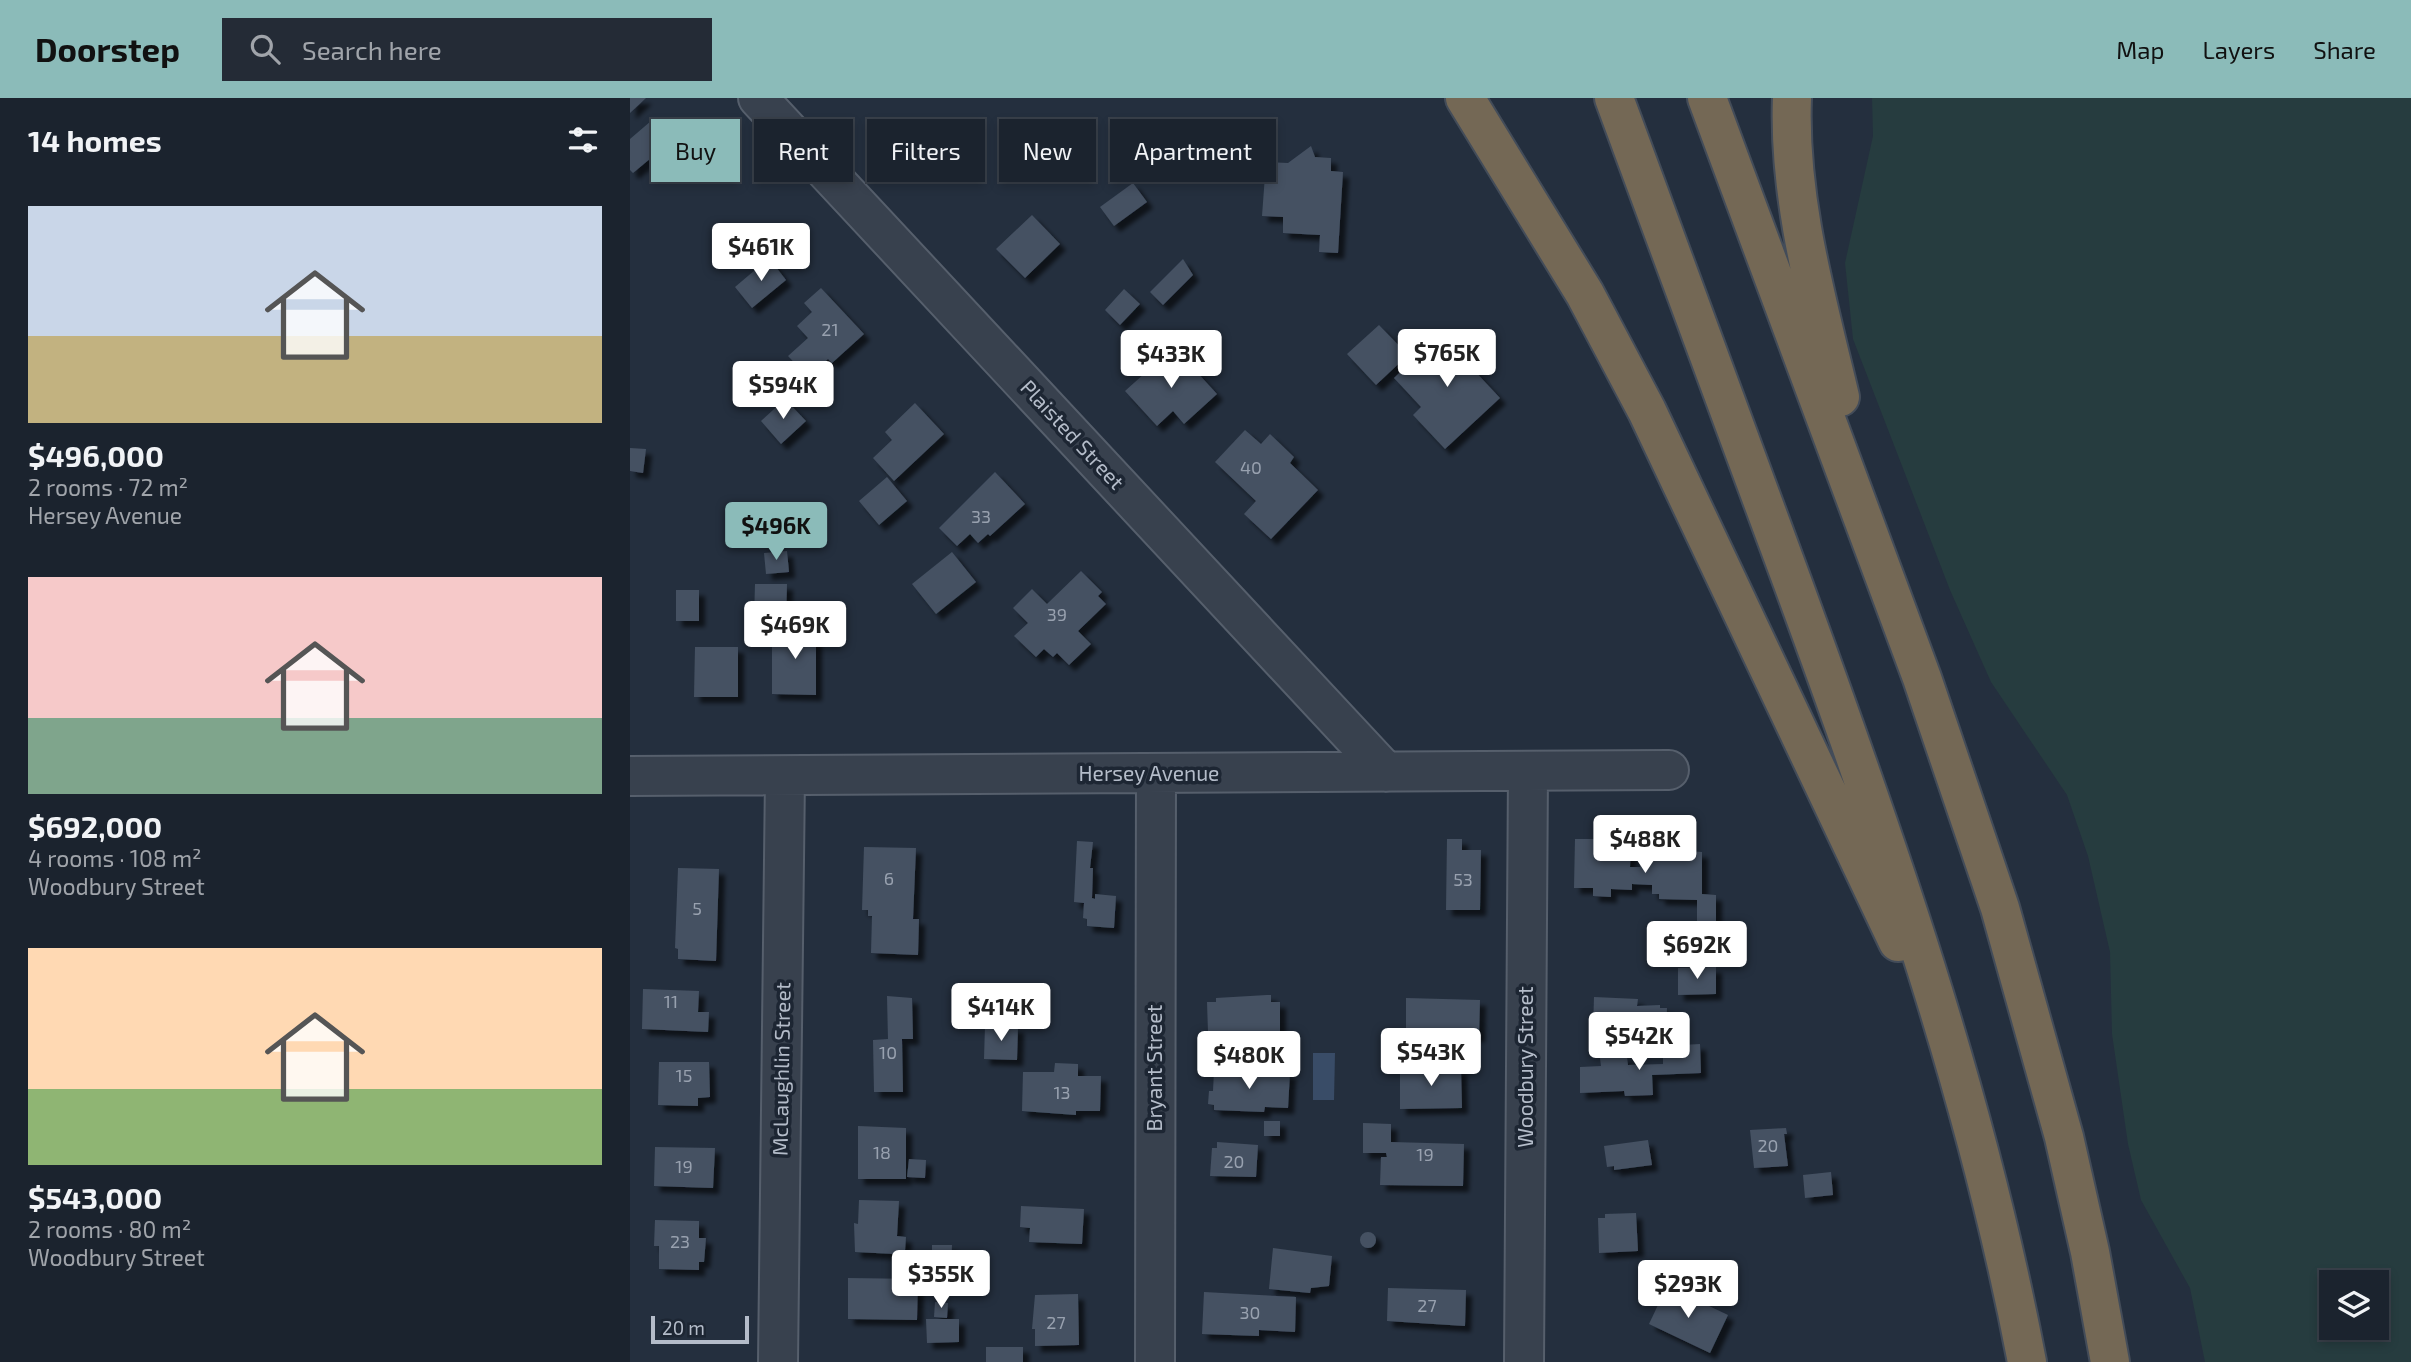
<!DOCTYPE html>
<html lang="en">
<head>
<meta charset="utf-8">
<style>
  body { margin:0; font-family:"Exo 2",sans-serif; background:#242b36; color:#f1f3f6; height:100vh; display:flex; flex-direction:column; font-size:26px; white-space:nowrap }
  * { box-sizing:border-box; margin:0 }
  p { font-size:23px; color:#a0a4aa }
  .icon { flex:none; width:38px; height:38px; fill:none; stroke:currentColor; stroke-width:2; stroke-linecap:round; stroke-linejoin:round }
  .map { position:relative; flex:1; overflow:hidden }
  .drawer { display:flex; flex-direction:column; background:#1b232e; width:630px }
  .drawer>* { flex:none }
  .guide { position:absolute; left:21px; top:21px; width:665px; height:63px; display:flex; gap:14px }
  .controls { position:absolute; left:1689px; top:1172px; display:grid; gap:14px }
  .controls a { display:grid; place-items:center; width:70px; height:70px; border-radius:0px; background:#1b232e; box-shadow:0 4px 10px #0003,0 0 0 2px #39404a; font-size:35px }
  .scale { position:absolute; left:21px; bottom:18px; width:98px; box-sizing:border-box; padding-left:7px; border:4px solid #b4bcc9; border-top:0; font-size:19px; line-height:24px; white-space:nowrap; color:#b4bcc9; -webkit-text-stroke:5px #1d2633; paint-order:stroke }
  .price { position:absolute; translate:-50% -60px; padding:0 16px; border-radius:7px; background:#fff; color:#222; font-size:23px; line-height:46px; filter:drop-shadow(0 2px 4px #0008) }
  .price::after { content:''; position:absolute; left:50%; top:42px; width:21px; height:16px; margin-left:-10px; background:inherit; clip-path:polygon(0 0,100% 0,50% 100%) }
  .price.on { background:#8bbbb9; color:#111 }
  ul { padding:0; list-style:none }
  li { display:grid; align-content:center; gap:14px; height:371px; padding:0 28px }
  li span { display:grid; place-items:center; height:217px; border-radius:0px; color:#555 }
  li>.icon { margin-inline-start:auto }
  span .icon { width:126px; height:126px; fill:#fffc; stroke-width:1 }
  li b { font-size:30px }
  h2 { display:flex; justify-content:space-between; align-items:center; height:84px; padding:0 28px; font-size:30px }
  .pill { padding:0 24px; border-radius:0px; background:#1b232e; box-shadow:0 4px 10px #0003,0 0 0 2px #39404a; font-size:24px; line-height:63px }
  .pill.on { background:#8bbbb9; color:#111 }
  header { display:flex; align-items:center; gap:42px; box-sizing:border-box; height:98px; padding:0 35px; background:#8bbbb9; color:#111 }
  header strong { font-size:33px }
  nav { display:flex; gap:38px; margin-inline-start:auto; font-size:24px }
  .search { width:490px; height:63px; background:#242b36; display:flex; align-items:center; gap:18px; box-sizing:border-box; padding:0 24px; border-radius:0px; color:#a0a4aa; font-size:26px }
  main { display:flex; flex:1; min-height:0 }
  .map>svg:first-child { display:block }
  .green { fill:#263c3f; fill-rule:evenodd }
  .water { fill:#394c67 }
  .building { fill:#455162; filter:url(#shadow) }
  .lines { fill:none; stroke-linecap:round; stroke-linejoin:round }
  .minor-casing { stroke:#565f6c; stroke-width:42 }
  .motorway-casing { stroke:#434c59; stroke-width:42 }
  .minor { stroke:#38414e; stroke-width:38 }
  .motorway { stroke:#746855; stroke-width:38 }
  .labels { text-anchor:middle; stroke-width:7; stroke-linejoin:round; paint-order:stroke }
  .number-label { font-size:18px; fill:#98a1af }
  .street-label { font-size:21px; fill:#b4bcc9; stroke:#1d2633 }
</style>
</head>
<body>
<header>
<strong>Doorstep</strong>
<div class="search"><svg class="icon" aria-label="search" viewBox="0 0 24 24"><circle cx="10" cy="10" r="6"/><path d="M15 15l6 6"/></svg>Search here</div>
<nav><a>Map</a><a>Layers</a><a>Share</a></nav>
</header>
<main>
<section class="drawer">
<h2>14 homes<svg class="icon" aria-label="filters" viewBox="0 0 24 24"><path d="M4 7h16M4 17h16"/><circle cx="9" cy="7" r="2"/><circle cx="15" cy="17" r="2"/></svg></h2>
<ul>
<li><span style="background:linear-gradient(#c9d6e8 60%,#c2b280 0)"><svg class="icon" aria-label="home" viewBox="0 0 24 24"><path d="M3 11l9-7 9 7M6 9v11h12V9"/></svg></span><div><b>$496,000</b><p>2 rooms · 72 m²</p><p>Hersey Avenue</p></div></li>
<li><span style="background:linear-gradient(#f6c9c9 65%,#7fa58c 0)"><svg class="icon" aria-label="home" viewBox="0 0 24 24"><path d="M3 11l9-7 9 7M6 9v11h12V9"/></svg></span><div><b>$692,000</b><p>4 rooms · 108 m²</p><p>Woodbury Street</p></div></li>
<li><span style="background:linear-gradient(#ffd9b3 65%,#8fb573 0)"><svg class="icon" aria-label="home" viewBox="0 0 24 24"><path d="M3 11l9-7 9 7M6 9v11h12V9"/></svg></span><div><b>$543,000</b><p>2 rooms · 80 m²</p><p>Woodbury Street</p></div></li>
</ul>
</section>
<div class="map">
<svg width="1781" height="1264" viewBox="0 0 1781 1264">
  <defs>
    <filter id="shadow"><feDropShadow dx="6" dy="6" stdDeviation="2" flood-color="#0009"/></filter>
  </defs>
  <rect width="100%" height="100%" fill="#242f3e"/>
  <path class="green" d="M1242 0H1781V1264H1575L1560 1190 1511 1102 1498 1046 1482 936 1480 854 1458 758 1437 697 1361 584 1320 492 1223 241 1215 165 1243 38ZM1701 1185H1746V1230H1701Z"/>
  <path class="water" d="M683 955H705L704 1002H683Z"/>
  <path class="building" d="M0 0H16L0 15Z
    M21 23 39 45 3 75 0 72V41Z
    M681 48 685 59 701 60V73L713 74 708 155 689 154 690 137 653 135V119L632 118 636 64 658 65Z
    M503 85 517 104 484 128 470 109Z
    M402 117 430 146 395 180 366 151Z
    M139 160 156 182 122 210 105 189Z
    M553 161 563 177 533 207 520 194Z
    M191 190 234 236 202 265 198 261 178 279 158 258 178 240 167 228 182 214 174 205Z
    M494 191 510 206 490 227 475 212Z
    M749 227 778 257 746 287 717 256Z
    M812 234 821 244 828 240 850 263 842 270 870 300 815 351 783 317 791 309 764 280Z
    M544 249 587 296 554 326 543 313 527 328 495 293Z
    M155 301 176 323 151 346 131 323Z
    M285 305 314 336 264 383 243 360 262 342 255 334Z
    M615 332 631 346 640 336 664 359 660 365 688 392 641 441 614 416 626 403 585 364Z
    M0 350 16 351 13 375 0 373Z
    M365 374 395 406 360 438 358 436 348 445 340 436 327 448 309 430Z
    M257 379 277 403 249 427 229 403Z
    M157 453 159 474 136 476 134 455Z
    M322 454 346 484 306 516 282 486Z
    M451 473 472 494 468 498 476 506 448 533 461 546 439 567 427 555 423 559 414 551 406 559 384 538 398 525 383 510 402 491 417 506Z
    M125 486H157L156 522 124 521Z
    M46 492H69V523H46Z
    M159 524H186V597L142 596V539L159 540Z
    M65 549H108V599H64Z
    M817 741H832V752H851L850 812H816Z
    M945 741H965V748H982V743H997V747L1001 748 1000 769H1010V761H1022V754H1045V748H1058V753L1072 754V796L1086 797V830H1067V802L1029 801V796H1022V787L1002 786V792L981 791V799L963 798V790H944Z
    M447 743 463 744 460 770H463L462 800 465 801V796L486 798 484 830 457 828V821L453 820 454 805 444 804Z
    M234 749 286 750 283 821H289L288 857 241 855 242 818H238V812H232Z
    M48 770 89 771 86 863 48 861V851L45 850Z
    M1086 869V896L1048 897V870Z
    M13 891 69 893 68 914H79L78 934 12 931Z
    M637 897H641V904H650V937L600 939 578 934 577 904H586V900Z
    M257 898 282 900 283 941H272L273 994H244L243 942 258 941Z
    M964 899 1008 901 1007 908 1030 907V910H1037L1036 932 1019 931V938L963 934Z
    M776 900 850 902 849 938H838V967H803V938H776Z
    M355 928 388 929 387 962 354 961Z
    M1070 946 1071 975 1022 977 1023 997 995 998 994 993 950 995V969L971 968 970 960 997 959 998 967 1033 966V948Z
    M29 964H79L80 999 68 1000V1008L28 1007Z
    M425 965 448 966V978H471L470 1013H446V1017L392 1013 393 974H424Z
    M770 970H831L832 1010 770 1011Z
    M584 973 660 975 658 1010 635 1009 634 1014 584 1012V1007L578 1006 579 993H583Z
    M634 1023H650V1038H634Z
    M733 1025 761 1026V1044L834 1046 833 1088 750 1087 751 1059H757L756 1055H733Z
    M228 1028 276 1030V1081H228Z
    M1156 1030 1157 1036H1154L1158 1068 1124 1070 1120 1032Z
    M1018 1042 1022 1067 984 1072V1068L977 1069 974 1048Z
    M587 1044 628 1047 626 1079 580 1078 582 1050H587Z
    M25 1049 85 1050 83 1090 24 1088Z
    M279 1061 296 1062 295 1080 277 1079Z
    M1201 1074 1203 1097 1175 1100 1173 1077Z
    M229 1102 269 1103 267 1138 276 1139 275 1153H265V1156L225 1154 224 1125 228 1126Z
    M391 1108 454 1111 452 1146 399 1144 400 1130 390 1129Z
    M1006 1115 1008 1153 969 1155 968 1120H975V1116Z
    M25 1122 69 1123V1140H76L74 1164H69V1172L29 1171V1148H24Z
    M730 1142a8 8 0 1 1 16 0a8 8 0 1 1-16 0Z
    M302 1147H322L321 1170 302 1168Z
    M643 1150 702 1158 699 1188 681 1190 680 1195 639 1191Z
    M218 1180 288 1181 287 1222 218 1221Z
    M1037 1188 1098 1217 1080 1255 1019 1226Z
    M758 1190 836 1192 835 1228 757 1223Z
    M574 1194 666 1199 665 1234 629 1232V1238L572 1236Z
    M448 1196 449 1247 405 1248V1231H402L405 1197Z
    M305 1204 318 1205 317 1220 304 1219Z
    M296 1221H329V1244L297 1245Z
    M356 1249H393V1264H356Z"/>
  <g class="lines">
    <defs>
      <path id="minor" d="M128 0 756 674
        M0 678 1039 672
        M148 1264 155 678
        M525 1264 526 676
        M894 1264 898 674"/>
      <path id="motorway" d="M835 0 955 196 1017 313 1268 844
        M984 0C1043 161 1103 322 1162 483 1256 740 1346 995 1397 1264
        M1077 0 1292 580 1370 810 1434 1039 1460 1154 1480 1264
        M1162 0C1158 101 1187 202 1210 299"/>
    </defs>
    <use href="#minor" class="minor-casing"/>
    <use href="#motorway" class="motorway-casing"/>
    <use href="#minor" class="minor"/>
    <use href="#motorway" class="motorway"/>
  </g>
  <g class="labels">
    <g class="number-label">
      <text x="200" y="238">21</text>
      <text x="621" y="376">40</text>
      <text x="351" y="425">33</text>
      <text x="427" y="523">39</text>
      <text x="259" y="787">6</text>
      <text x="833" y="788">53</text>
      <text x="67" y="817">5</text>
      <text x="41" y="910">11</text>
      <text x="258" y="961">10</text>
      <text x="54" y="984">15</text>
      <text x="432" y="1001">13</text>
      <text x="1138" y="1054">20</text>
      <text x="252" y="1061">18</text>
      <text x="795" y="1063">19</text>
      <text x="604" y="1070">20</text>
      <text x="54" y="1075">19</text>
      <text x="50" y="1150">23</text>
      <text x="797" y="1214">27</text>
      <text x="620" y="1221">30</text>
      <text x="426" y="1231">27</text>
    </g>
    <g class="street-label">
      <text transform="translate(442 337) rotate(47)" y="7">Plaisted Street</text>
      <text x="519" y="683">Hersey Avenue</text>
      <text transform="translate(896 969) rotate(-90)" y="7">Woodbury Street</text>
      <text transform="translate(525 970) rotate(-90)" y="7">Bryant Street</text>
      <text transform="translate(152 971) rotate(-89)" y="7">McLaughlin Street</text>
    </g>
  </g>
</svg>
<div class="controls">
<a><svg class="icon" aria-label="layers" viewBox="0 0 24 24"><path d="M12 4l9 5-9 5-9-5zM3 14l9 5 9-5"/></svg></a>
</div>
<div class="scale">20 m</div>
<b class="price" style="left:131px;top:185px">$461K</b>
<b class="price" style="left:817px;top:291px">$765K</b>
<b class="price" style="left:541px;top:292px">$433K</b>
<b class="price" style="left:153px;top:323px">$594K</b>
<b class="price on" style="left:146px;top:464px">$496K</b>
<b class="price" style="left:165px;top:563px">$469K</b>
<b class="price" style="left:1015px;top:777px">$488K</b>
<b class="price" style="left:1067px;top:883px">$692K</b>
<b class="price" style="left:371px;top:945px">$414K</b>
<b class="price" style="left:1009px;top:974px">$542K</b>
<b class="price" style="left:801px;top:990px">$543K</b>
<b class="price" style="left:619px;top:993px">$480K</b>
<b class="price" style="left:311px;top:1212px">$355K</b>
<b class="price" style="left:1058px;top:1222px">$293K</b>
<div class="guide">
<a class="pill on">Buy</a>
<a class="pill">Rent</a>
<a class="pill">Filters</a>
<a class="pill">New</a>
<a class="pill">Apartment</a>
</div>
</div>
</main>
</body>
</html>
